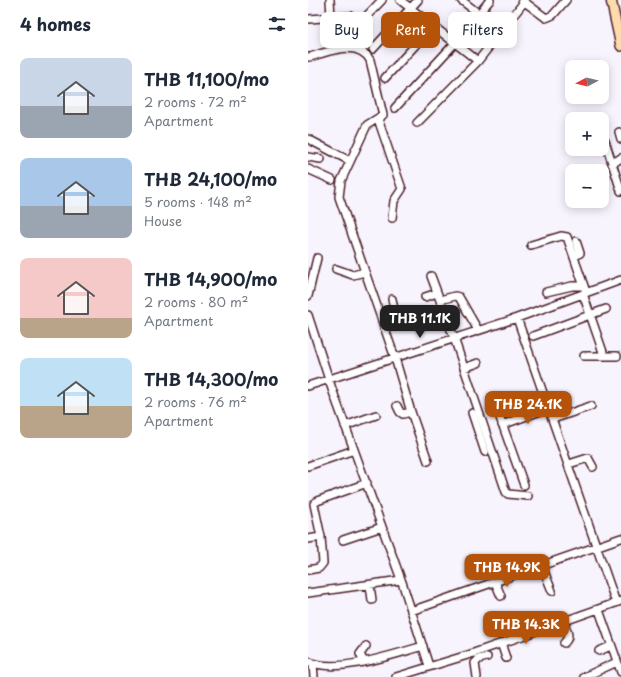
<!DOCTYPE html>
<html lang="en">
<head>
<meta charset="utf-8">
<style>
  body { margin:0; font-family:"Playpen Sans",sans-serif; background:#f6f6f7; color:#1f2937; height:100vh; display:flex; flex-direction:column; font-size:15px; white-space:nowrap }
  * { box-sizing:border-box; margin:0 }
  p { font-size:13px; color:#747a83 }
  .icon { flex:none; width:22px; height:22px; fill:none; stroke:currentColor; stroke-width:2; stroke-linecap:round; stroke-linejoin:round }
  .map { position:relative; flex:1; overflow:hidden }
  .side { display:flex; flex-direction:column; background:#fff; width:308px }
  .side>* { flex:none }
  .guide { position:absolute; left:12px; top:12px; width:241px; height:36px; display:flex; gap:8px }
  .needle { width:26px; rotate:263deg }
  .tools { position:absolute; left:257px; top:60px; display:grid; gap:8px }
  .tools a { display:grid; place-items:center; width:44px; height:44px; border-radius:8px; background:#fff; box-shadow:0 2px 10px #0003; font-size:20px }
  .price { position:absolute; translate:-50% -34px; padding:0 9px; border-radius:8px; background:#b45309; color:#fff; font-size:13px; line-height:26px; filter:drop-shadow(0 1px 2px #0008) }
  .price::after { content:''; position:absolute; left:50%; top:24px; width:12px; height:9px; margin-left:-6px; background:inherit; clip-path:polygon(0 0,100% 0,50% 100%) }
  .price.active { background:#222; color:#fff }
  ul { padding:0; list-style:none }
  li { display:flex; align-items:center; gap:12px; height:100px; padding:0 20px }
  li span { display:grid; place-items:center; flex:none; width:112px; height:80px; border-radius:8px; color:#555 }
  li>.icon { margin-inline-start:auto }
  span .icon { width:48px; height:48px; fill:#fffc; stroke-width:1 }
  li b { font-size:17px }
  h2 { display:flex; justify-content:space-between; align-items:center; height:48px; padding:0 20px; font-size:17px }
  .tag { padding:0 14px; border-radius:8px; background:#fff; box-shadow:0 2px 10px #0003; font-size:14px; line-height:36px }
  .tag.active { background:#b45309; color:#fff }
  main { display:flex; flex:1; min-height:0 }
  .map>svg:first-child { display:block }
  .lines { fill:none; stroke-linecap:round; stroke-linejoin:round }
  .minor-casing { stroke:#4a1f2b; stroke-width:10 }
  .major-casing { stroke:#4a1f2b; stroke-width:12 }
  .minor { stroke:#fff; stroke-width:7 }
  .major { stroke:#fedbac; stroke-width:9 }
</style>
</head>
<body>
<main>
<section class="side">
<h2>4 homes<svg class="icon" aria-label="filters" viewBox="0 0 24 24"><path d="M4 7h16M4 17h16"/><circle cx="9" cy="7" r="2"/><circle cx="15" cy="17" r="2"/></svg></h2>
<ul>
<li><span style="background:linear-gradient(#c9d6e8 60%,#9aa5b1 0)"><svg class="icon" aria-label="home" viewBox="0 0 24 24"><path d="M3 11l9-7 9 7M6 9v11h12V9"/></svg></span><div><b>THB 11,100/mo</b><p>2 rooms · 72 m²</p><p>Apartment</p></div></li>
<li><span style="background:linear-gradient(#a9c7e8 60%,#9aa5b1 0)"><svg class="icon" aria-label="home" viewBox="0 0 24 24"><path d="M3 11l9-7 9 7M6 9v11h12V9"/></svg></span><div><b>THB 24,100/mo</b><p>5 rooms · 148 m²</p><p>House</p></div></li>
<li><span style="background:linear-gradient(#f6c9c9 75%,#b9a48a 0)"><svg class="icon" aria-label="home" viewBox="0 0 24 24"><path d="M3 11l9-7 9 7M6 9v11h12V9"/></svg></span><div><b>THB 14,900/mo</b><p>2 rooms · 80 m²</p><p>Apartment</p></div></li>
<li><span style="background:linear-gradient(#bfe0f5 60%,#b9a48a 0)"><svg class="icon" aria-label="home" viewBox="0 0 24 24"><path d="M3 11l9-7 9 7M6 9v11h12V9"/></svg></span><div><b>THB 14,300/mo</b><p>2 rooms · 76 m²</p><p>Apartment</p></div></li>
</ul>
</section>
<div class="map">
<svg width="313" height="677" viewBox="0 0 313 677">
  <rect width="100%" height="100%" fill="#f8f4fe"/>
  <filter id="ink" filterUnits="userSpaceOnUse"><feTurbulence type="fractalNoise" baseFrequency=".025" numOctaves="2"/><feDisplacementMap in="SourceGraphic" scale="8" xChannelSelector="R" yChannelSelector="G"/><feConvolveMatrix kernelMatrix="1 2 1 2 8 2 1 2 1" color-interpolation-filters="sRGB"/></filter>
  <g filter="url(#ink)">
    <g class="lines">
      <defs>
        <path id="minor" d="M22 0 24 33
          M92 0 170 61
          M153 0 170 13
          M214 0 238 18 245 15 258 0
          M1 19 43 16
          M52 23 74 0
          M65 49 110 0
          M0 57C5 57 10 54 15 53 31 48 52 43 62 60L75 115 59 125 33 181 31 197 87 358 103 412 120 461
          M77 78 125 26
          M87 108 147 43 182 0
          M70 119 94 189 86 201 84 218
          M109 123 170 61 216 2
          M311 132 313 139
          M0 139 42 161
          M297 141 313 191
          M0 157 13 159
          M304 164 313 158
          M0 169 24 180
          M223 245 253 236 259 237 278 292
          M266 257 272 253 268 241
          M28 269 45 275 57 272
          M123 276 146 338 198 492 200 494 220 496
          M238 292 264 286H276
          M275 294 296 355
          M0 296 9 258
          M117 297 129 293
          M132 300 147 296 151 297 170 330
          M0 315 24 389 95 585 121 666
          M209 318 308 603
          M76 328C86 320 87 311 84 299
          M225 336 298 309
          M276 356H309
          M156 368 170 363
          M0 386 209 318 313 280
          M89 406 92 412 95 414 103 412
          M190 412 216 485
          M164 413 177 452
          M245 419 283 406
          M194 425 241 408
          M37 426 68 415
          M261 464 280 458 285 467
          M0 466 46 450
          M0 539 13 537
          M35 540 74 527
          M234 566 244 591
          M0 570 11 568 15 563 13 537 6 504 9 501 59 483
          M187 582 193 596
          M62 585 64 600
          M0 593 93 580
          M291 610 313 672
          M103 611 313 538
          M255 622C259 630 263 637 256 643
          M193 643 198 658
          M291 651 303 646
          M0 661C25 675 88 654 115 646
          M56 662 52 654 58 646
          M5 664 6 677
          M88 677 163 654 313 601
          M169 677 167 663 171 659 179 657
          M276 677 309 662"/>
        <path id="major" d="M303 0 313 46"/>
      </defs>
      <use href="#minor" class="minor-casing"/>
      <use href="#major" class="major-casing"/>
      <use href="#minor" class="minor"/>
      <use href="#major" class="major"/>
    </g>
  </g>
</svg>
<div class="tools">
<a><svg class="needle" viewBox="-14 -14 28 28"><path d="M0-13l5 13h-10z" fill="#e53935"/><path d="M0 13l5-13h-10z" fill="#747a83"/></svg></a>
<a>+</a>
<a>−</a>
</div>
<b class="price active" style="left:112px;top:339px">THB 11.1K</b>
<b class="price" style="left:220px;top:425px">THB 24.1K</b>
<b class="price" style="left:199px;top:588px">THB 14.9K</b>
<b class="price" style="left:218px;top:645px">THB 14.3K</b>
<div class="guide">
<a class="tag">Buy</a>
<a class="tag active">Rent</a>
<a class="tag">Filters</a>
</div>
</div>
</main>
</body>
</html>
